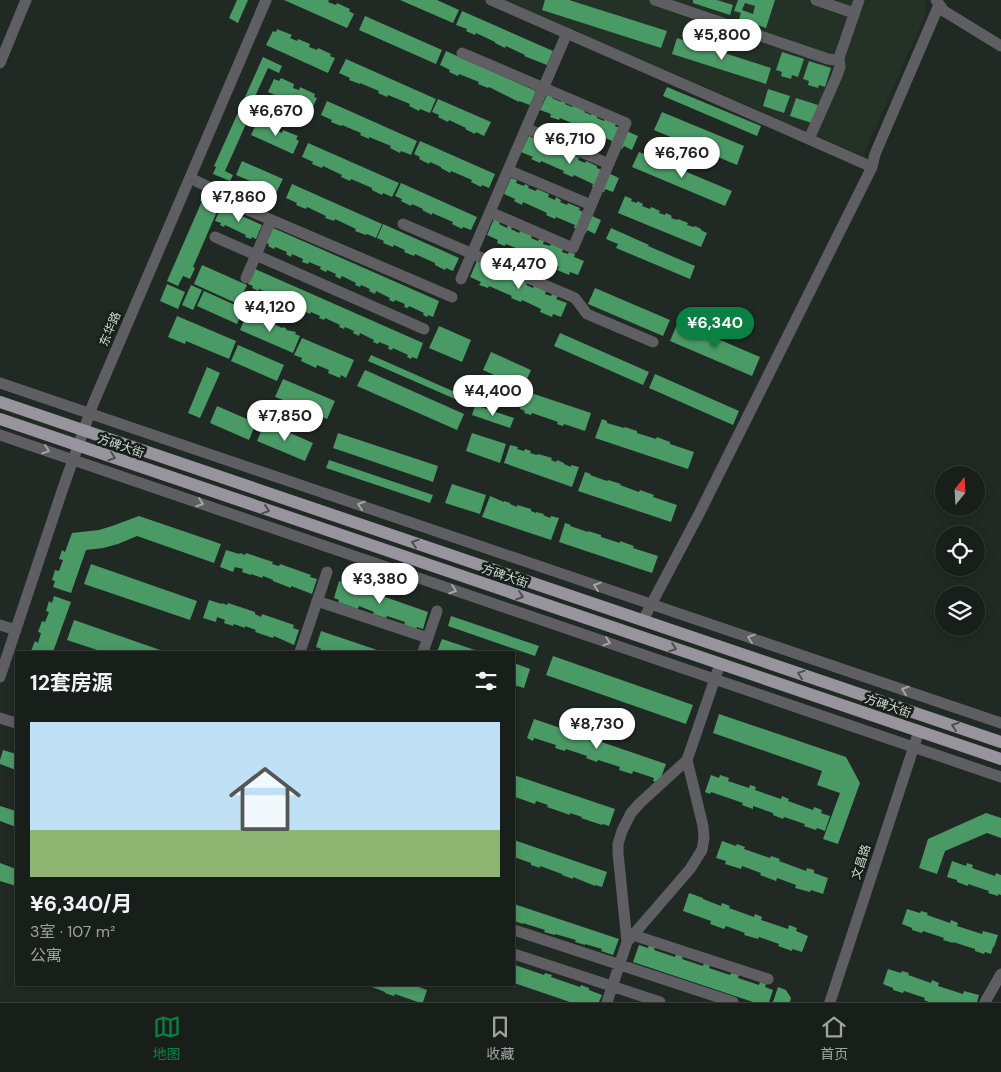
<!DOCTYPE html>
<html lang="zh">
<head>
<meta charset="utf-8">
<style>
  body { margin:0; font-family:"DM Sans","Noto Sans SC",sans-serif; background:#212723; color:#f1f3f6; height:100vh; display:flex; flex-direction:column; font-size:19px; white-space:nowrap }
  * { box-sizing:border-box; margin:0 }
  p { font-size:16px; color:#9fa2a2 }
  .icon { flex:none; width:28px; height:28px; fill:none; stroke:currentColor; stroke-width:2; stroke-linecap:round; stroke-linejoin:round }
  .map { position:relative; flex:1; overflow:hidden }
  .sheet { position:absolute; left:15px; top:651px; width:500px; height:335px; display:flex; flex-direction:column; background:#181f1a; border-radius:0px; box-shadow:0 2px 8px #0003,0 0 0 1px #363d39 }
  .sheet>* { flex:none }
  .needle { width:32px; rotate:18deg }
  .buttons { position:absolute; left:935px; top:466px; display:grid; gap:10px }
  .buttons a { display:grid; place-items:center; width:50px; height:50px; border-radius:50%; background:#181f1a; box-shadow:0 2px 8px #0003,0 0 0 1px #363d39; font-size:25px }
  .price { position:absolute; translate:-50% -42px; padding:0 11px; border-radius:18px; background:#fff; color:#222; font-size:16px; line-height:32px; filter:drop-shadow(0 1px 2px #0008) }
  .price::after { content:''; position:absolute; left:50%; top:30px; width:15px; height:11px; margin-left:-8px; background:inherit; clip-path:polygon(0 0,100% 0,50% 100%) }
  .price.selected { background:#0b8043; color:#fff }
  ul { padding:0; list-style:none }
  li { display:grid; align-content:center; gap:10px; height:265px; padding:0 15px }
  li span { display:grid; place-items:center; height:155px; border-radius:0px; color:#555 }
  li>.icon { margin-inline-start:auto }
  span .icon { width:90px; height:90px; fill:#fffc; stroke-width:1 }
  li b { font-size:21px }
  h2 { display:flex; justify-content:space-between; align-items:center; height:60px; padding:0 15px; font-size:21px }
  .dock { display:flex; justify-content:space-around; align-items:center; height:70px; border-top:1px solid #363d39; background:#181f1a; font-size:14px; color:#9fa2a2 }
  .dock a { display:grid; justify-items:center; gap:2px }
  .dock .selected { color:#0b8043 }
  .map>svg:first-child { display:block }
  .built { fill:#233126 }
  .building { fill:#4a9a65; fill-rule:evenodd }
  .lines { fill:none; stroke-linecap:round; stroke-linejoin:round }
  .minor { stroke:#5f5e62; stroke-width:11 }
  .major { stroke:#97949e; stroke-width:12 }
  .oneway { stroke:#a4a7a6 }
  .oneway2 { stroke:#4a4e4e }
  .labels { text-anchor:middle; stroke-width:5; stroke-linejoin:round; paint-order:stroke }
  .street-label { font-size:12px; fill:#d2d8d4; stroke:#171f19 }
</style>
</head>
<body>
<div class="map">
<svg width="1001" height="1002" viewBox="0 0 1001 1002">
  <rect width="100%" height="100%" fill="#202923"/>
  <path class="built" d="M505 0H926L927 11 863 156Z"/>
  <path class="building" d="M237 0H248L238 23 229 18Z
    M284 0H329L328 2 336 5 337 3 350 9 349 11 354 14 347 28Z
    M400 0H437L459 10 453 23Z
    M545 0H569L667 31 661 48 542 10Z
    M693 0H717L733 5 730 15 693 3Z
    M738 0H775L766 28 739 19 741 13 734 11ZM745 3 755 6 753 14 742 10Z
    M462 11 553 51 547 65 524 56 525 55 506 46 505 48 495 43V42L476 33 475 35 466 31 467 29 456 25Z
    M365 16 442 50 436 64 359 30Z
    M277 29 292 35 290 38 297 41 298 39 310 44 309 47 317 50 318 48 331 54 330 56 335 58 328 73 266 45 273 31 276 32Z
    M677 38 771 68 766 84 672 54Z
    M446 51 536 91 530 105 519 101V102L489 87 488 88 478 84 479 82 459 74 458 76 449 72 450 70 440 65Z
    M782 52 804 59 798 77 792 75 791 79 781 76 782 72 776 70Z
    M263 57 282 66 279 73 268 68 247 114 250 115 225 171 233 175 230 181 213 174 216 167 214 166Z
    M346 59 436 99 430 113 420 109 419 111 409 106 410 104 388 95 387 97 378 93 379 91 360 83V84L349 80 350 78 339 73Z
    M809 61 831 68 825 87 819 85 818 88 808 85 809 81 803 79Z
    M281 78 294 84 293 88 299 90 300 87 315 94 314 97 317 98 311 111 268 92 274 79 279 81Z
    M667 87 761 126 757 136 663 96Z
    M768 89 790 96 784 113 763 106Z
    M548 93 553 96 552 98 561 102 562 100 566 101 565 104 572 107 574 105 586 110 584 112 591 115 592 113 598 115 597 118 604 121 605 118 616 124 615 126 638 136 632 150 624 146 622 149 611 144 612 141 592 132 591 135 582 130 583 128 560 118 559 120 550 117 551 114 540 110Z
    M796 98 818 105 812 123 790 116Z
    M438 99 491 122 484 136 476 132 475 134 465 129 466 128 449 120 448 122 438 117 439 115 432 112Z
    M327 101 417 141 411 155 401 151 400 153 390 148 391 146 369 137V139L360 135 361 133 342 125 341 126 331 122 332 120 321 115Z
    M662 112 744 146 737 165 654 130Z
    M264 121 277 127 276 130 282 133 283 130 298 136 296 139 299 141 293 154 251 135 257 122 262 124Z
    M529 136 534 138V141L542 144 543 142 547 144 546 146 554 150 555 147 567 152 566 155 573 158V155L579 158 578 160 585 163 586 161 597 166V168L619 178 613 192 605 189 604 192 592 187 593 184 574 175 573 177 563 173 564 171 541 161 540 163 531 159 533 157 521 152Z
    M420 141 495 174 489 188 482 185 481 187 471 182 472 180 451 171 450 173 441 168V167L430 162 429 164 419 159 420 157 414 154Z
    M308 143 399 183 392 197 383 193 382 195 372 190V188L351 179 350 181 341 177 342 175 323 166 322 168 312 164 313 162 302 157Z
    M639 152 732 191 725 206 632 167Z
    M242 161 283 179 275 195 269 192 270 190 262 187 261 189 249 183 250 181 236 175Z
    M511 178 517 180 516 183 524 186 525 184 529 186 528 188 536 191 537 189 549 194 548 197 555 200 556 197 561 200 560 202 567 205 568 203 580 208 579 210 601 220 595 234 587 230 586 233 574 228 575 225 556 217 555 219 546 215 547 213 523 202 522 205 514 201 515 199 504 194Z
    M401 183 477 217 471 230 463 227 462 229 452 224 453 222 432 213V215L422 210 423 209 412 204 411 206 401 201 402 199 395 196Z
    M292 184 382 224 376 238 367 234 366 235 355 231 356 229 335 219 334 221 325 218 326 216 307 207 306 209 296 205 297 203 286 198Z
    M204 192 222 200 193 267 195 268 190 279 183 276 178 286 167 281 202 201H200Z
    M625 196 632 199 631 201 637 203V201L643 204 642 206 650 209 651 207 660 211 659 213 665 215 666 213 672 216 671 218 677 220 678 219 688 223 687 225 694 227 695 226 701 229V230L707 233 701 247 618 213Z
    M221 207 262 225 256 239 252 237 251 239 245 237 246 235 225 225 224 227 220 225 221 223 215 221Z
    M494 219 500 222 499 224 507 228 508 225 512 227 511 229 519 233 520 231 532 236 531 238 538 241 539 239 544 241 543 244 550 246 551 244 563 249 562 252 568 254 569 252 575 254 574 257 584 261 578 275 570 272 569 275 557 270 559 267 539 258 538 260 529 256V254L506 244 505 246 497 243 498 240 487 235Z
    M383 224 459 258 453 271 446 268 445 270 435 265V263L415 254 414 256 404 252 405 250 394 245 393 247 383 243 384 241 377 238Z
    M271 227 439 301 433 317 428 315 427 317 423 315 424 313 409 306 408 308 404 307 405 304 395 300 394 302 389 300 390 298 376 291 375 294 369 291 370 289 361 285 360 287 355 285 356 283 342 276 340 279 335 276 336 274 327 270 326 272 320 269 321 267 309 262 308 264 302 262 303 259 292 254 291 257 286 254 287 252 275 247 274 249 268 246 269 244 264 242Z
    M611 228 649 245 648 246 695 266 690 279 616 248 618 244 606 239Z
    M477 261 483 264 482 266 490 270 491 267 495 269 494 271 502 275 503 272 515 278 514 280 521 283 522 281 527 283 526 285 533 288 534 286 546 291 545 294 551 296 552 294 558 296 556 299 567 303 561 317 553 314 552 317 540 312 541 309 522 300 521 302 511 298 512 296 489 286 488 288 479 285 481 282 470 277Z
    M202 265 247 285 238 304 194 284Z
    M255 269 423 343 417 359 412 357 411 359 407 357 408 355 393 348 392 350 388 349 389 346 379 342 378 344 373 342 374 340 360 333 359 336 353 333 354 331 345 327 344 329 339 327 340 325 325 318 324 320 319 318 320 316 311 312 310 314 304 311 305 309 293 304 292 306 287 303V301L276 296 275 299 270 296 271 294 259 289 258 291 252 288 253 286 248 284Z
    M167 284 185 292 178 309 160 301Z
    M191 285 202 290 193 310 182 305Z
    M595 288 670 320 663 336 588 304Z
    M204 291 244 309 237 324 197 306Z
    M247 313 253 316 254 314 261 317V319L264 320 265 319 271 322V323L282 328 283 327 287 329 286 330 296 332 295 334 300 336 293 353 240 330Z
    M177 316 236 341 229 359 186 341 185 344 168 337Z
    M678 322 760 357 752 376 670 341Z
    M439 326 471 340 462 362 429 348Z
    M560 333 649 372 643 385 554 346Z
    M302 338 354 360 346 378 341 375 340 378 328 373 329 370 317 365 316 368 301 361 302 358 294 355Z
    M238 345 284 365 277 381 231 361Z
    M491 352 531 370 523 388 483 370Z
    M371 355 473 400 471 406 368 361Z
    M207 367 220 373 200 418 188 413Z
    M365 370 464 414 457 430 357 386Z
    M655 374 739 411 733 425 649 388Z
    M283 379 335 401 327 419 322 417 321 420 309 415 310 412 298 407 297 409 282 402 283 400 275 397Z
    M525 391 591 413 585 431 564 424 563 426 557 424 558 422 532 413 531 415 524 413 525 411 520 409Z
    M475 405 514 418 510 428 472 415Z
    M217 406 256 423 249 440 210 423Z
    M602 419 607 421V423L624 428 625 427 637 431V433L656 439 657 437 670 442V444L694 452 688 469 595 438Z
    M265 422 313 443 305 461 257 441Z
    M338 433 438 466 433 482 333 448Z
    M472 433 506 444 500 463 466 451Z
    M510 445 518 447 517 449 524 451 525 449 531 451 530 453 537 455 538 454 552 458 551 460 556 462 557 460 564 463V464L571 467V465L579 467 572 487 504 463Z
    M329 460 433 495 430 503 326 468Z
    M585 472 591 474 590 475 607 481 608 480 621 484 620 485 639 492 640 490 654 495 653 497 677 505 671 522 578 491Z
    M452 484 486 495 480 514 445 503Z
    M490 496 504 502V501L510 503V504L517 507V505L531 509V511L536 513V512L544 514 543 515 550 518 551 516 559 518 551 540 482 517Z
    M139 516 221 544 214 563 137 536 118 544 103 548 86 550 71 593 53 587 55 581 52 580 55 570 59 571 63 560 59 559 62 550 65 552 72 533 99 530 112 526Z
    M565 523 571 525 570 526 588 532V531L601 535V537L620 543V541L634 546 633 548 658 556 652 573 559 542Z
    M226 550 239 554 240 553 245 555 246 553 273 562 272 564 279 566 280 564 311 575 310 577 317 579 312 594 291 586V588L273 581V580L263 576 262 578 251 574V575L242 572 243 569 235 567 233 572 220 567Z
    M91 564 197 601 190 620 84 584Z
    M339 581 428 612 423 629 417 627 416 629 404 625 405 622 387 616 386 618 373 614 374 612 359 606 358 609 338 602 339 600 334 598Z
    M54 596 71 602 53 652H35L31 651 35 641 38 643 41 633 38 632 42 621 45 622 49 612 46 611 49 601 52 603Z
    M209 600 222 604V603L227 605 228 603 255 612V614L261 617 262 614 294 625 293 628 299 630 294 645 274 636 273 638 255 632 256 630 245 626V628L234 624 233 626 224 623 225 620 217 617 216 622 203 618Z
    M451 616 539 646 535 656 448 626Z
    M74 620 166 652H103L67 640Z
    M321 631 383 652H320L321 649 316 647Z
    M442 639 481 652H437Z
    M553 656 693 705 686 724 546 675Z
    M514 663 530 669 524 688 514 685Z
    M719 714 846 757 860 783 838 844 823 839 840 793 817 785 822 771 713 733Z
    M534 719 666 764 659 783 653 781 654 778 633 771 632 774 619 770 620 767 598 760 597 762 586 758 587 756 566 749 565 751 555 748 556 745 534 738 533 741 527 738Z
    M3 750 16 754V770L0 764V760Z
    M514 775 615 809 609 826 603 824 602 825 581 818 582 817 570 813V815L547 807 548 805 536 801 535 804 515 797Z
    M711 775 719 778 720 775 729 778 728 781 749 788 750 785 756 787 755 790 781 799 782 796 789 799 788 801 813 810 814 807 822 810 821 813 830 816 825 831 817 828 816 830 804 826 805 824 784 817 783 819 773 815V813L753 806V809L742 805 743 803 711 792 710 794 705 792Z
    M0 806 16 811V827L0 821Z
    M986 813 1001 818V838L987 833 945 851 937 874 919 868 928 839Z
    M514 840 607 872 602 887 595 885V886L573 877V879L562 875V874L540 866V868L531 865V863L514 857Z
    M722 841 736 846 737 844 745 847 744 849 770 858 771 856 780 859 779 861 806 871 807 868 814 870V873L828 878 823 894 811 890 810 892 795 888 796 885 777 878 776 881 760 875 761 873 742 866 741 869 725 864 726 861 716 858Z
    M952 861 966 866 967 863 973 865 972 868 995 876 996 873 1001 875V895L998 894V896L988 893 989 891 968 884V886L957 882V880L947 877Z
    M0 863 16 869V886L0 881Z
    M689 893 703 898V899L721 906 722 903 730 906 729 908 754 917 755 914 762 917 761 920 788 929 789 925 797 928 796 931 808 936 802 952 792 949V951L778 946 779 944 759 937 758 939 744 935 745 933 726 926 724 929 710 924 711 921 683 911Z
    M514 904 619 939 613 955 601 951 602 949 585 944V945L575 942 576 940 555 934V935L544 932 545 930 523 923V924L514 921Z
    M907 909 920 913 921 911 928 913 927 915 950 923 951 920 958 923 957 926 982 934 983 931 998 935 994 947H993L991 954 985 952 984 954 975 951V949L953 942V943L943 940 944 938 923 931 922 933 912 930V928L902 924Z
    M639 945 648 948 649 945 655 947 654 950 675 957 676 954 683 956 682 959 703 966 704 963 710 966 709 968 730 975 731 973 739 975 738 978 759 985 760 982 766 984 765 987 773 990 769 1002H753L633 962Z
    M514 962 516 963 515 965 544 975 545 973 552 975 551 977 580 987 581 985 589 988V990L602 995 599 1002H570L514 983Z
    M888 969 901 973 902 971 909 973 908 975 931 983 932 980 939 983 938 986 963 994 964 991 979 995 977 1002H929L924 1000 925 998 904 991 903 993 893 990V988L883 984Z
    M367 985H413L427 990 423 1002H418L395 994 394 996 385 993V992Z
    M778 987 786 990 791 998 790 1002H773Z"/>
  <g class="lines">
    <path class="minor" d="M491 0 786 129 872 167
      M655 0 828 59 836 60 839 58 859 0
      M816 0 854 13
      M936 0 944 11 1001 46
      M462 53 626 123 573 248 490 212
      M0 63 26 0
      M526 128 609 164
      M809 139 836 78 840 67 839 58
      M508 170 591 205
      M190 178 229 197 241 207 452 297
      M403 224 575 298 587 314 653 342
      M215 237 424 329
      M246 278 271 220
      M461 279 567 33
      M0 383 1001 723
      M0 435 1001 777
      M317 601 428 638
      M643 620 699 514 872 167 875 154 939 5
      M0 625 16 630
      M300 652 327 572
      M423 652 437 611
      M0 677 63 488 93 404 266 0
      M0 718 16 723
      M514 930 733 1002
      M633 935 768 979
      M627 942 618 853V844L622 831 631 813 640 803 687 760 720 664
      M514 954 660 1002
      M607 1002 627 942 690 869 702 850 704 838 703 826 687 760
      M830 1002 919 731
      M985 1002 1001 974"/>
    <path class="major" d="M0 402 1001 742
      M0 419 1001 759"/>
  </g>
  <defs><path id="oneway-chevron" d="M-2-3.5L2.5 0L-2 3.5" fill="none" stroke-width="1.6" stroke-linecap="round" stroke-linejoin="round" transform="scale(1.25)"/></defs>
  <g class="oneway">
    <use href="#oneway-chevron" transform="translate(46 450) rotate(19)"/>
    <use href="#oneway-chevron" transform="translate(200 503) rotate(19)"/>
    <use href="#oneway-chevron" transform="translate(361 505) rotate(-161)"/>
    <use href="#oneway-chevron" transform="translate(597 586) rotate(-161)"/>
    <use href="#oneway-chevron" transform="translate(453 590) rotate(19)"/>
    <use href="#oneway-chevron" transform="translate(751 638) rotate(-161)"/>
    <use href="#oneway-chevron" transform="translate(607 642) rotate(19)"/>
    <use href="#oneway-chevron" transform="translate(905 690) rotate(-161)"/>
  </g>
  <g class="oneway2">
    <use href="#oneway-chevron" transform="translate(112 457) rotate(19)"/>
    <use href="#oneway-chevron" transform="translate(266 510) rotate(19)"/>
    <use href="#oneway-chevron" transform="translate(415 543) rotate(-161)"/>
    <use href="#oneway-chevron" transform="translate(520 596) rotate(19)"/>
    <use href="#oneway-chevron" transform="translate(673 648) rotate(19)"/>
    <use href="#oneway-chevron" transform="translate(801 674) rotate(-161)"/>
    <use href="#oneway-chevron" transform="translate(955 726) rotate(-161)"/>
  </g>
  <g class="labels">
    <g class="street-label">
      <text transform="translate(110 329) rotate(-67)" y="4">东华路</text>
      <text transform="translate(121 446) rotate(19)" y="4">方碑大街</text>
      <text transform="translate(505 576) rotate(19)" y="4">方碑大街</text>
      <text transform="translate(888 706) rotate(19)" y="4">方碑大街</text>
      <text transform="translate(861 862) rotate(-72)" y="4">文昌路</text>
    </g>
  </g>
</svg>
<div class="buttons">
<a><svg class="needle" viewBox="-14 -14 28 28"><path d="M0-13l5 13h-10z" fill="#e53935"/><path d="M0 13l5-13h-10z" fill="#9fa2a2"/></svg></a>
<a><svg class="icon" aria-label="locate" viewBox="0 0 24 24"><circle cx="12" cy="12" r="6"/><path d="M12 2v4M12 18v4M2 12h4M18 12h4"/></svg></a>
<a><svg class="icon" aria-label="layers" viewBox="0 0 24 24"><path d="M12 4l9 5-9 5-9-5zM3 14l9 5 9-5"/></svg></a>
</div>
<b class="price" style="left:722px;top:61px">¥5,800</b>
<b class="price" style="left:276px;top:137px">¥6,670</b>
<b class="price" style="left:570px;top:165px">¥6,710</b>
<b class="price" style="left:682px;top:179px">¥6,760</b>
<b class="price" style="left:239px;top:223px">¥7,860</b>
<b class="price" style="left:519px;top:290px">¥4,470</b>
<b class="price" style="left:270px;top:333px">¥4,120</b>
<b class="price selected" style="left:715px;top:349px">¥6,340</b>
<b class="price" style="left:493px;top:417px">¥4,400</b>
<b class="price" style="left:285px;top:442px">¥7,850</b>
<b class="price" style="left:380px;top:605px">¥3,380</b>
<b class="price" style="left:597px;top:750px">¥8,730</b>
<section class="sheet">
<h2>12套房源<svg class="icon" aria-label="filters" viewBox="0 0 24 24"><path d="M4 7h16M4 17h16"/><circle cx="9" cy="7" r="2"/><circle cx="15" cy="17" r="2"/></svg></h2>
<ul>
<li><span style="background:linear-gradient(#bfe0f5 70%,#8fb573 0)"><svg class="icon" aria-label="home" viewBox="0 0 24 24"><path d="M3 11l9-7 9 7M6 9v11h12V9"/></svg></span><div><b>¥6,340/月</b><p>3室 · 107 m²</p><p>公寓</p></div></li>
</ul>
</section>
</div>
<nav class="dock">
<a class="selected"><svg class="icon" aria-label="map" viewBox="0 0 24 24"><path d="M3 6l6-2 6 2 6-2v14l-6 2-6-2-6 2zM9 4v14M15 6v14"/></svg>地图</a>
<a><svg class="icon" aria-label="saved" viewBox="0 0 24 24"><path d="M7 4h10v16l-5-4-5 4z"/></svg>收藏</a>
<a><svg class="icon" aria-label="home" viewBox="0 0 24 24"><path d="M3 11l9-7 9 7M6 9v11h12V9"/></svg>首页</a>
</nav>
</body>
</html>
